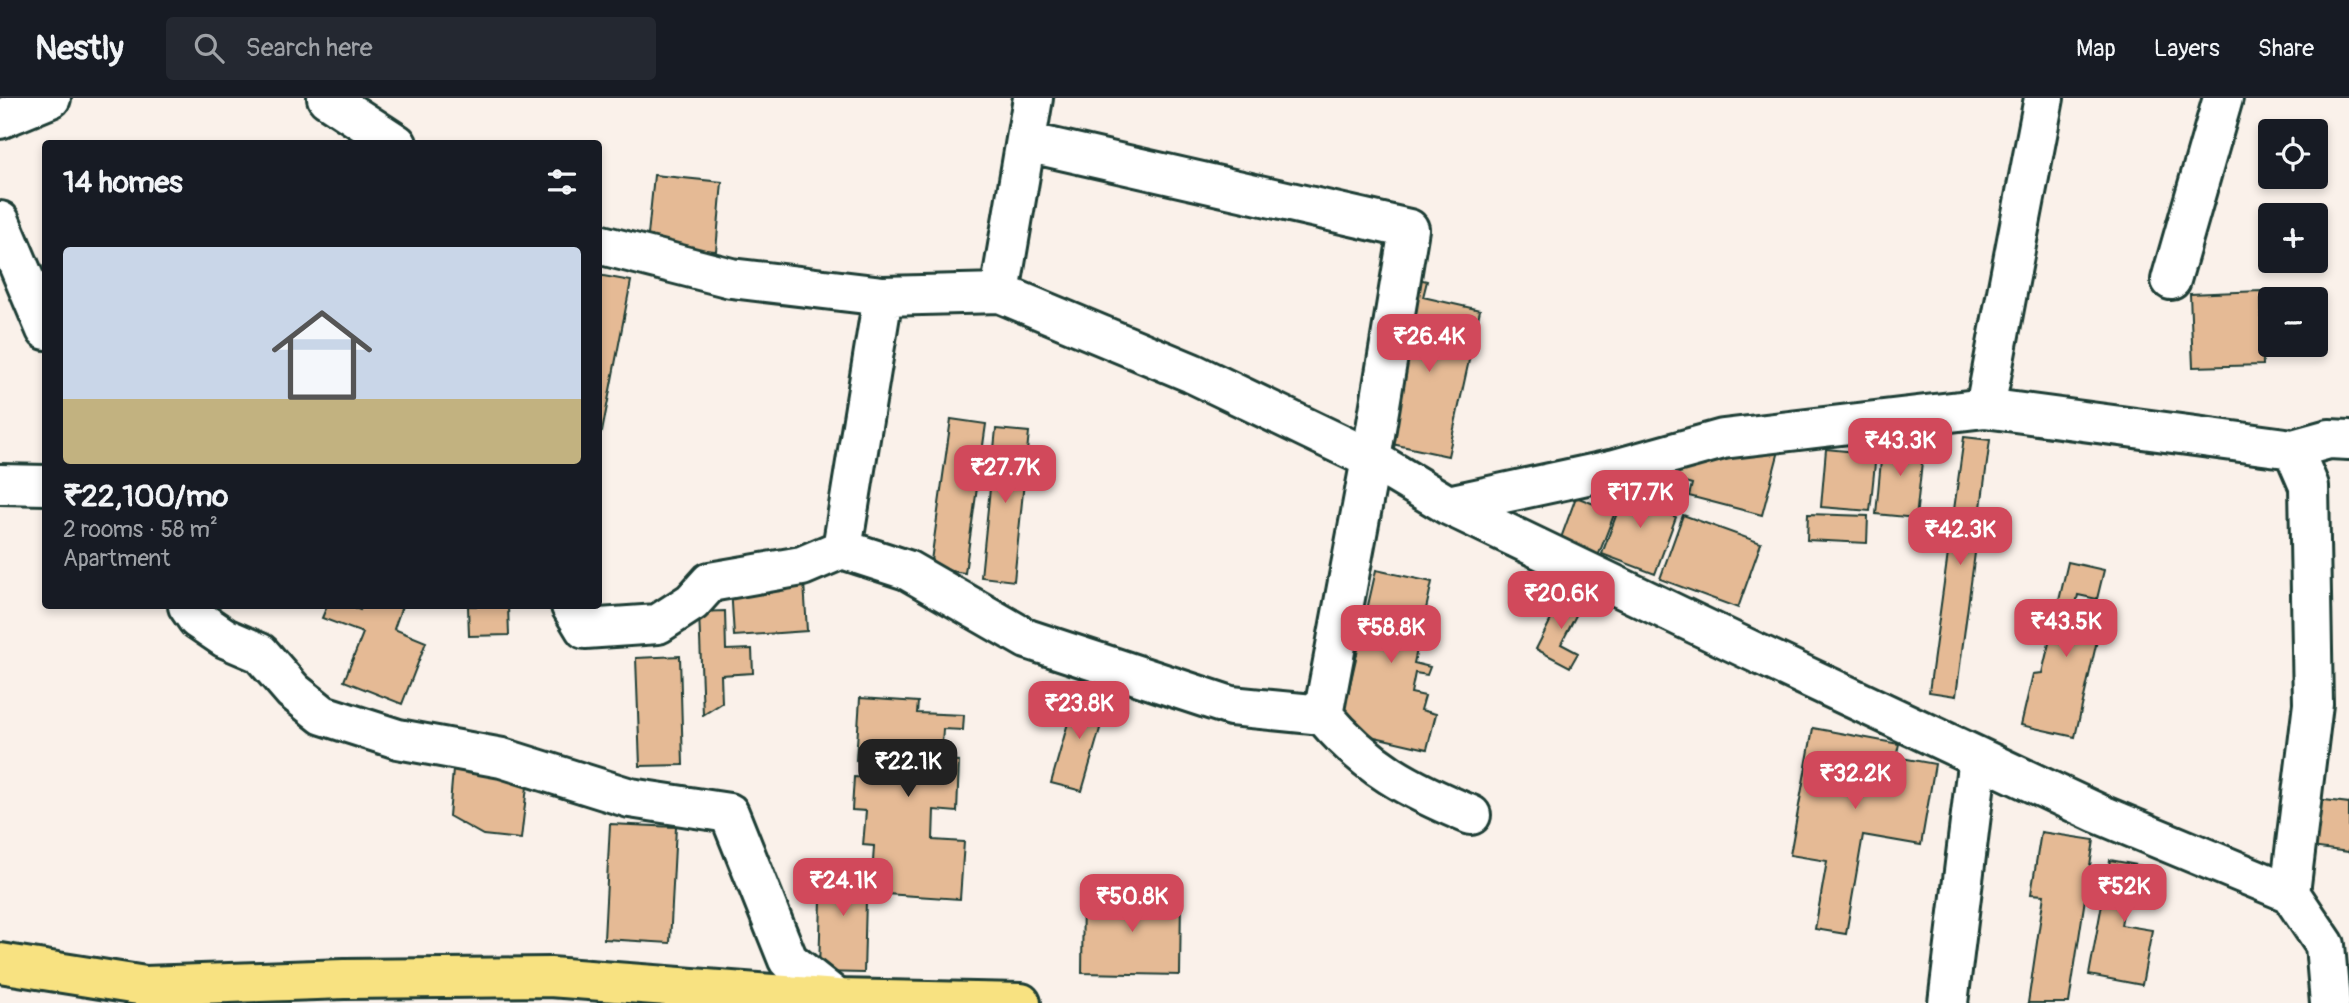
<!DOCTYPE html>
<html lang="en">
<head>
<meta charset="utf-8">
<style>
  body { margin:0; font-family:Pangolin,sans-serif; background:#242831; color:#f1f3f6; height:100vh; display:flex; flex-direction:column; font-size:26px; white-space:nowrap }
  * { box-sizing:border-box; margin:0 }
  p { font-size:23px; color:#9ea1a6 }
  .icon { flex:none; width:38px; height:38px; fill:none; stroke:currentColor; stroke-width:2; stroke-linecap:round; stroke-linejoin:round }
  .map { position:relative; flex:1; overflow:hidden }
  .side { position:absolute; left:42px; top:42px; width:560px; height:469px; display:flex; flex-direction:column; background:#171b24; border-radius:7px; box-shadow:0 4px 10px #0003 }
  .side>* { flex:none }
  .controls { position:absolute; left:2258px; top:21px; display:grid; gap:14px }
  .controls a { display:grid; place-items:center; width:70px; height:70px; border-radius:7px; background:#171b24; box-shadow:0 4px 10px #0003; font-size:35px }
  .price { position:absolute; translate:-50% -60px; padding:0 16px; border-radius:14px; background:#d1495b; color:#fff; font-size:23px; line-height:46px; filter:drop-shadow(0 2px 4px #0008) }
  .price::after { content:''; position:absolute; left:50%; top:42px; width:21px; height:16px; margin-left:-10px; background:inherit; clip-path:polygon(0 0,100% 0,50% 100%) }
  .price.on { background:#222; color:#fff }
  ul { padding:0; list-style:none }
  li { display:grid; align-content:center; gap:14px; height:371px; padding:0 21px }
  li span { display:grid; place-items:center; height:217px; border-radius:7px; color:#555 }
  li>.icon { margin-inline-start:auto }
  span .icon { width:126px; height:126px; fill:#fffc; stroke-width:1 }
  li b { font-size:30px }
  h2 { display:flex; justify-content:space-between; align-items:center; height:84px; padding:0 21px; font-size:30px }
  header { display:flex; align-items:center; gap:42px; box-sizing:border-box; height:98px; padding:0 35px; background:#171b24; border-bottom:2px solid #363941 }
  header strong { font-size:33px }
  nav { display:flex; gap:38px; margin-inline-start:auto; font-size:24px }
  .search { width:490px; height:63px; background:#242831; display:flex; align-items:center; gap:18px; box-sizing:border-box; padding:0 24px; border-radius:7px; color:#9ea1a6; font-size:26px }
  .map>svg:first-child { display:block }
  .building { fill:#e5ba95; stroke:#1f3d34; stroke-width:2 }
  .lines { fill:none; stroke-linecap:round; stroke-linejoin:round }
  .minor-casing { stroke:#1f3d34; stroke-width:44 }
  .major-casing { stroke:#1f3d34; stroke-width:44 }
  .minor { stroke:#fff; stroke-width:38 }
  .major { stroke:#f8e281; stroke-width:38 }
</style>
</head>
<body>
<header>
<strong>Nestly</strong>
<div class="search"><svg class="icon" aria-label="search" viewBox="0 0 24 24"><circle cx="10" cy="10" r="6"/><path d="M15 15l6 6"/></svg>Search here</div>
<nav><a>Map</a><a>Layers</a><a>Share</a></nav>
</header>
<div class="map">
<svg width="2349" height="905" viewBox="0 0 2349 905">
  <rect width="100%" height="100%" fill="#faf1ea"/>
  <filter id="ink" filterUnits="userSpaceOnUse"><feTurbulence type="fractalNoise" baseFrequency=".0143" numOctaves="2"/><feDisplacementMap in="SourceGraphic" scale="14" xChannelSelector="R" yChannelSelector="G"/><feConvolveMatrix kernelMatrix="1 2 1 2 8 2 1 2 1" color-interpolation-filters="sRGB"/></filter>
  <g filter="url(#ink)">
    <path class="building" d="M654 77 722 84 716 153 647 147Z
      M598 177 631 183 602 334 598 333Z
      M1414 180 1427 183 1423 199 1480 212 1448 358 1378 343Z
      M2261 193 2263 267 2193 269 2190 196Z
      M951 321 986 326 965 475 930 470Z
      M996 331 1029 334 1014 483 981 479Z
      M1964 339 1990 342 1956 598 1929 594Z
      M1883 341 1924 345 1916 420 1876 416Z
      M1780 349 1762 417 1689 398 1692 386 1660 377Z
      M1826 351 1876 356 1870 413 1821 409Z
      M1628 385 1665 398 1659 413 1676 419 1655 476 1602 456Z
      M1576 399 1615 414 1595 466 1557 451Z
      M1808 416 1868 418 1867 445 1807 442Z
      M1683 417 1761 445 1738 510 1660 481Z
      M2068 464 2104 472 2097 501 2078 497 2073 519 2101 525 2075 639 2021 627 2033 576 2042 575Z
      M1376 472 1432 484 1414 565 1430 569 1427 577 1415 575 1411 595 1425 598 1421 612 1436 616 1427 651 1340 631Z
      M804 484 807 533 734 538 731 489Z
      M1565 494 1583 504 1561 546 1578 555 1570 569 1536 551Z
      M327 508H350L360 512 362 508H402L394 531 426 544 402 606 344 583 363 535 322 520Z
      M468 508H508L509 537 469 538Z
      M725 513 726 552 752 551 753 575 721 577 722 605 703 617 699 514Z
      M680 558 683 667 640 668 636 560Z
      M1077 593 1108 603 1082 693 1051 685Z
      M860 600 918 604 917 615 964 617 963 632 943 631 941 662 959 663 957 714 934 712 933 742 964 744 960 801 871 795 874 748 863 747 866 713 852 712 854 679 872 680 873 663 856 662Z
      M1813 630 1899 646 1896 659 1935 666 1921 747 1863 737 1846 836 1815 831 1827 763 1790 757Z
      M453 672 528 680 521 741 483 737 449 718Z
      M2316 701 2349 705V754L2311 749Z
      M610 726 676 729 670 845 604 841Z
      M2041 734 2094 742 2069 905H2028L2044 797 2031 796Z
      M2110 762 2159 771 2153 810 2125 804 2121 827 2152 832 2142 887 2089 877Z
      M822 764 867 765 864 875 819 874Z
      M1083 796 1181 798 1180 877 1082 875Z"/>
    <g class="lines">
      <defs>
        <path id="minor" d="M327 0 397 46
          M0 21 51 0
          M1026 44 1409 131 1371 361 1323 617
          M0 123 46 232
          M598 146 731 180 883 198 1000 195 1192 275 1371 361 1448 407 1748 551 2097 715 2290 795 2325 847 2330 905
          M2171 182 2223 0
          M1000 195 1033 0
          M883 198 842 451 907 472 1027 541 1231 608 1323 617C1368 670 1408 691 1471 717
          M1985 310 2293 351 2309 388 2313 606 2290 795
          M2293 351 2329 341 2349 342
          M0 386 46 387
          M1448 407 1615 371 1723 341 1985 310 2044 0
          M188 508 197 521 225 540 260 555 293 593 323 617 398 641 502 660 630 700 729 715 788 862 837 901
          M571 508 585 531 658 526 692 504 710 484 802 468 842 451
          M1948 905 1978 659"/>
        <path id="major" d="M0 865 145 888 344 881 550 879 837 901 1021 905"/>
      </defs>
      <use href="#minor" class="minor-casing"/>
      <use href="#major" class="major-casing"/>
      <use href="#minor" class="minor"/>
      <use href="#major" class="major"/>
    </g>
  </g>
</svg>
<div class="controls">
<a><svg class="icon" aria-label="locate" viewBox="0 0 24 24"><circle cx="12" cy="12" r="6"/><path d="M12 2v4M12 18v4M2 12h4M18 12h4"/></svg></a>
<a>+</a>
<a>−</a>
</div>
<b class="price" style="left:1429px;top:276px">₹26.4K</b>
<b class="price" style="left:1900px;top:380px">₹43.3K</b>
<b class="price" style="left:1005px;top:407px">₹27.7K</b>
<b class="price" style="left:1640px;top:432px">₹17.7K</b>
<b class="price" style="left:1960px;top:469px">₹42.3K</b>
<b class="price" style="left:1561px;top:533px">₹20.6K</b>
<b class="price" style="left:2066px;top:561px">₹43.5K</b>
<b class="price" style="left:1391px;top:567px">₹58.8K</b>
<b class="price" style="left:1079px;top:643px">₹23.8K</b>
<b class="price on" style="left:908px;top:701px">₹22.1K</b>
<b class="price" style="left:1855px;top:713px">₹32.2K</b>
<b class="price" style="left:843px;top:820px">₹24.1K</b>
<b class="price" style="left:2124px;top:826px">₹52K</b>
<b class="price" style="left:1132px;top:836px">₹50.8K</b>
<section class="side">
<h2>14 homes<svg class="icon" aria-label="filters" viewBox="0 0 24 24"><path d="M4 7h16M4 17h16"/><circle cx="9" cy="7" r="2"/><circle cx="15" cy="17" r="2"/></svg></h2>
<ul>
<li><span style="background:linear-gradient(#c9d6e8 70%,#c2b280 0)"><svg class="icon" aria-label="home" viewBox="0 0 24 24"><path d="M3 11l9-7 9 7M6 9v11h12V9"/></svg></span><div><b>₹22,100/mo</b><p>2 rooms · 58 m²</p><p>Apartment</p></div></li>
</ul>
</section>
</div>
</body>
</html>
